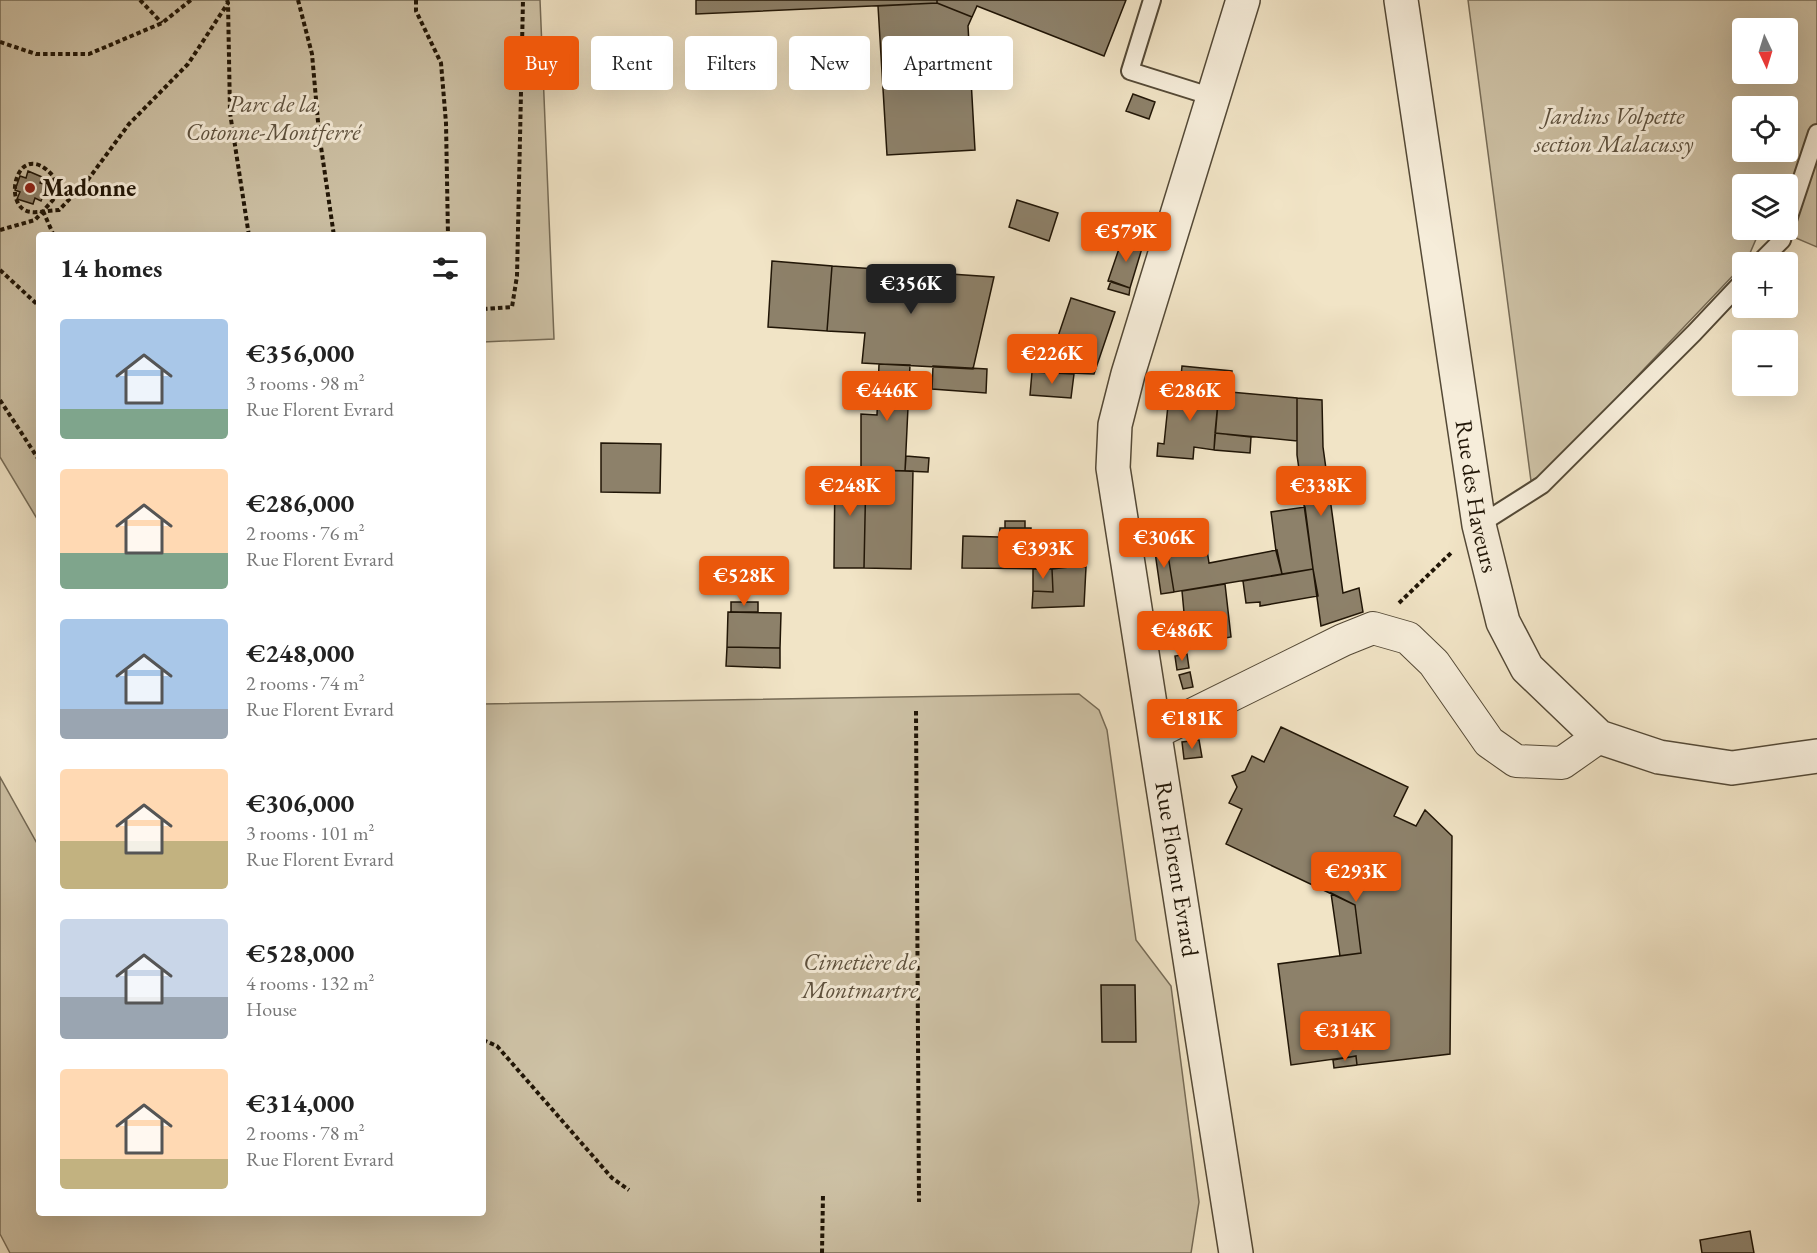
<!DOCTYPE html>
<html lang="en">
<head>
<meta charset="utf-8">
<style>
  body { margin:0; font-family:"EB Garamond",serif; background:#f2f2f2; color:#222; height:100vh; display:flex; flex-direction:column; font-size:22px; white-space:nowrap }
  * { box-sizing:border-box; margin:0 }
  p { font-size:20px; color:#767676 }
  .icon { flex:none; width:33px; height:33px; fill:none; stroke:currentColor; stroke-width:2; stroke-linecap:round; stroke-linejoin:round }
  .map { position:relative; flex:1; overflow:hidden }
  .details { position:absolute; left:36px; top:232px; width:450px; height:984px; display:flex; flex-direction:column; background:#fff; border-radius:6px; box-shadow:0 6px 24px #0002 }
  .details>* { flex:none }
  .top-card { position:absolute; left:504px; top:36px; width:570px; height:54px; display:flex; gap:12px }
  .needle { width:39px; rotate:176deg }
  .buttons { position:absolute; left:1732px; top:18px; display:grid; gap:12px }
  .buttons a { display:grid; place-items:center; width:66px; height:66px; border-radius:6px; background:#fff; box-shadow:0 6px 24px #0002; font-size:30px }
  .price { position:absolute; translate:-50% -51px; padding:0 14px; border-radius:6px; background:#ea580c; color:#fff; font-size:20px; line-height:39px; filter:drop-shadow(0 2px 3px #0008) }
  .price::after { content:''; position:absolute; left:50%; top:36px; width:18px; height:14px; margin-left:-9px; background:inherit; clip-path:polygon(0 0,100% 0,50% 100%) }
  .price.selected { background:#222; color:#fff }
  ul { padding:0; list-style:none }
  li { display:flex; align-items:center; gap:18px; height:150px; padding:0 24px }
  li span { display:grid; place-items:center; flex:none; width:168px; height:120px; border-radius:6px; color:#555 }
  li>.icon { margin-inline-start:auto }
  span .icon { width:72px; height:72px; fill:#fffc; stroke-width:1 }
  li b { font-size:26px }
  h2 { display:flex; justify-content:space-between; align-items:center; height:72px; padding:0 24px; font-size:26px }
  .tag { padding:0 21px; border-radius:6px; background:#fff; box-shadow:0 6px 24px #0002; font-size:21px; line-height:54px }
  .tag.selected { background:#ea580c; color:#fff }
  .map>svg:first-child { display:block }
  .green { fill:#cdc1a5; stroke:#766b56; stroke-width:1.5; fill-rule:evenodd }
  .building { fill:#8d816a; stroke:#201506; stroke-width:1.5 }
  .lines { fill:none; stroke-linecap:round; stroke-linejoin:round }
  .service-casing { stroke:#544936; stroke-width:20 }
  .minor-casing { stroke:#544936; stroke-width:34 }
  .tertiary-casing { stroke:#544936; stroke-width:36 }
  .path { stroke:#201506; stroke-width:4; stroke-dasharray:4.5 3; stroke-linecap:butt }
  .service { stroke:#f6edda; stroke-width:16 }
  .minor { stroke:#f6edda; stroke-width:32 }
  .tertiary { stroke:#f6edda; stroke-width:33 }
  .poi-dot { fill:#8f2418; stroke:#f6edda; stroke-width:2 }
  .labels { text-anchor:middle; stroke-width:6; stroke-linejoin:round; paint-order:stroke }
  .park-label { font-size:24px; font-style:italic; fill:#5d513e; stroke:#f6edda }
  .poi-label { font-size:24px; font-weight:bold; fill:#201506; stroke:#f6edda; text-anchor:start }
  .street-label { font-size:24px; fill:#201506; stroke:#f6edda }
</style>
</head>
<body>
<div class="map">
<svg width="1817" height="1253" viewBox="0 0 1817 1253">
  <rect width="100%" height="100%" fill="#f1e4c6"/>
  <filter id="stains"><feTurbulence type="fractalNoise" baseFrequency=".00333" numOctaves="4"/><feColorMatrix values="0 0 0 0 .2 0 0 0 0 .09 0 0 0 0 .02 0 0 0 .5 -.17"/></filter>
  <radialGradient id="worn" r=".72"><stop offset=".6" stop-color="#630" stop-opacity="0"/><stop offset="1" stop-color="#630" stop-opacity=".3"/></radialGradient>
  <path class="green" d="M0 0H540L554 339 483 342V236H39V522L0 457Z
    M1468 0H1817V247L1777 230H1788V184H1743V230H1760L1747 260 1743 262V265L1546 472 1531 481ZM1743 28H1788V74H1743ZM1743 106H1788V152H1743Z
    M1079 694 1099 710 1107 730 1136 940 1171 986 1199 1202 1191 1253H10L0 1234V777L39 847V1214H483V704Z"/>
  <path class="building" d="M696 0H937V3L696 14Z
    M937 0H1126L1104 56 977 6 972 17 937 3Z
    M937 3 972 17 968 26 975 150 887 155 878 6Z
    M1133 94 1155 102 1149 119 1126 111Z
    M28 171 42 177 40 183 47 185 41 201 35 198 33 204 17 199 20 192 15 190 20 176 26 178Z
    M1017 200 1058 213 1049 241 1009 227Z
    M1123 237 1143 245 1130 288 1108 281Z
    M772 261 832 266 827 331 768 327Z
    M832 266 994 277 973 369 862 363 865 333 827 331Z
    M1111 281 1130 288 1129 295 1108 289Z
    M1071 298 1115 312 1094 374 1046 372Z
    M879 364 910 365 905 471 861 470V414L877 415Z
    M933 366 987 369 986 393 932 389Z
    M1182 366 1232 371 1230 392 1180 387Z
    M1032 372 1074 374 1071 398 1030 395Z
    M1170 386 1219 391 1214 450 1194 447 1193 459 1157 456 1158 443 1164 444Z
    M1219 391 1297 398V441L1215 433Z
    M1297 398 1322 400 1323 447 1343 593 1359 588 1363 612 1321 626 1297 455Z
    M1215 433 1251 437 1250 453 1214 450Z
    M601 443 661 444 660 493 601 492Z
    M906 456 929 458 928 472 905 471Z
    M835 467H861V470H866L864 568H834Z
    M866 470 913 471 911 569 864 568Z
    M1305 507 1313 569 1282 574 1276 551 1271 512Z
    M1005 521H1025V528H1005Z
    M1000 528H1031V537H1069V567L1052 569 962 568 963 536 999 537Z
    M1205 537 1209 563 1277 550 1282 574 1174 592 1166 543Z
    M1166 543 1174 592 1161 594 1154 545Z
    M1069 567H1086L1084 606 1032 608 1033 591 1053 592 1052 569Z
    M1033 569H1052L1053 592 1033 591Z
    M1313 569 1318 596 1260 606V602L1246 603 1243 581Z
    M1225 584 1231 637 1187 645 1182 591Z
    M731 602H758V612H731Z
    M728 612 781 613 780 648 727 647Z
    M727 647 780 648V668L726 666Z
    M1187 654 1189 668 1177 670 1175 656Z
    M1190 672 1193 687 1183 689 1179 675Z
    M1281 727 1408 787 1394 816 1416 826 1425 810 1452 836 1450 1054 1357 1065 1356 1056 1291 1065 1278 964 1361 953 1355 905 1226 844 1242 809 1229 803 1237 787 1232 776 1245 771 1252 756 1264 762Z
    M1199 740 1202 757 1184 759 1182 742Z
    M1331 893 1355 905 1361 953 1340 956Z
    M1101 985H1135L1136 1042H1102Z
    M1356 1056 1357 1065 1334 1068 1333 1060Z
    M1750 1231 1754 1253H1702L1700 1240Z"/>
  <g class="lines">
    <defs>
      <path id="service" d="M1152 0 1130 71 1213 97
        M1788 220 1817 133
        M1760 262 1782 240 1785 230
        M1479 525 1542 485 1694 333 1743 281"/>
      <path id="minor" d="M1155 733 1343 640 1373 628 1408 638 1434 663 1489 742 1516 761 1562 763 1599 737"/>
      <g id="tertiary">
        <path id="s1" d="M1401 0 1479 525 1503 622 1527 668 1599 737 1659 757 1732 768 1817 756"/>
        <path d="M1236 1253 1113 468 1115 425 1128 374 1243 0"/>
      </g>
    </defs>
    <use href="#service" class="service-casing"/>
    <use href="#minor" class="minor-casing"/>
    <use href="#tertiary" class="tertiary-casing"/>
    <path class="path" d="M140 0 162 23
      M227 0 228 3 230 113 249 236
      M298 0 312 54 319 133 334 236
      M416 0V11L441 63 446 123 448 236
      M0 42 36 54H89L162 23 191 0
      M43 211 54 236
      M0 230 35 220 53 200 57 186 54 177C17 134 0 209 31 212 39 213 50 210 59 210L87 181 129 124 188 64 228 3
      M0 270 39 306
      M483 309 512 307 517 276 523 0
      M0 400 39 460
      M1399 603 1452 552
      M916 711 919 1202
      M483 1040 497 1046 612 1178 629 1190
      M822 1253 823 1194"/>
    <use href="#service" class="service"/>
    <use href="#minor" class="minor"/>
    <use href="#tertiary" class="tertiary"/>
  </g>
  <circle class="poi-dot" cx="30" cy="188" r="6"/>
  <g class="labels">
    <g class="park-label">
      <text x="273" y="112">Parc de la<tspan x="273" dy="28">Cotonne-Montferré</tspan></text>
      <text x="1614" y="124">Jardins Volpette<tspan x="1614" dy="28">section Malacussy</tspan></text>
      <text x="860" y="970">Cimetière de<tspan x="860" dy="28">Montmartre</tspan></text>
    </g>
    <g class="poi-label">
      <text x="42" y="196">Madonne</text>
    </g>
    <g class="street-label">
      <text dy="8" stroke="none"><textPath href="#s1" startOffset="502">Rue des Haveurs</textPath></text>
      <text transform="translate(1177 869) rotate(81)" y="8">Rue Florent Evrard</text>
    </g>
  </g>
  <rect width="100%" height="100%" filter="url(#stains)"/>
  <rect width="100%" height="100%" fill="url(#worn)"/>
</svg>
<div class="buttons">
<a><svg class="needle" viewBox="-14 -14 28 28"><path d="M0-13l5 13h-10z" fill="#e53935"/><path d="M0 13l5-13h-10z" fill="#767676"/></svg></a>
<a><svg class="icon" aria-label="locate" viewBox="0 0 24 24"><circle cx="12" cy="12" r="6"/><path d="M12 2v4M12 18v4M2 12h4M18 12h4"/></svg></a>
<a><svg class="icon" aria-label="layers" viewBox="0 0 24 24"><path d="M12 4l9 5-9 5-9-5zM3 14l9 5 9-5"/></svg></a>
<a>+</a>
<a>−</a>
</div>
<b class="price" style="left:1126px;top:263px">€579K</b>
<b class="price selected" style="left:911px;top:315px">€356K</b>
<b class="price" style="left:1052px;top:385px">€226K</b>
<b class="price" style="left:887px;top:422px">€446K</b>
<b class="price" style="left:1190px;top:422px">€286K</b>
<b class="price" style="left:850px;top:517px">€248K</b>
<b class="price" style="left:1321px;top:517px">€338K</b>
<b class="price" style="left:1164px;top:569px">€306K</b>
<b class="price" style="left:1043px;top:580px">€393K</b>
<b class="price" style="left:744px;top:607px">€528K</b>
<b class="price" style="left:1182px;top:662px">€486K</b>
<b class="price" style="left:1192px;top:750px">€181K</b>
<b class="price" style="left:1356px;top:903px">€293K</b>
<b class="price" style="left:1345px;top:1062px">€314K</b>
<div class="top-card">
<a class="tag selected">Buy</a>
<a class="tag">Rent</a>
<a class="tag">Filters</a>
<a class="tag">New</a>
<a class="tag">Apartment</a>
</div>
<section class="details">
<h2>14 homes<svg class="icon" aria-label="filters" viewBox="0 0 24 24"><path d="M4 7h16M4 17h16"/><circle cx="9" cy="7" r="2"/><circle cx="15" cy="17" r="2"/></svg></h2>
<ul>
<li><span style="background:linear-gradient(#a9c7e8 75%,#7fa58c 0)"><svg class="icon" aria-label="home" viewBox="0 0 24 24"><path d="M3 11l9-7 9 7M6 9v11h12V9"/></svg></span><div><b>€356,000</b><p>3 rooms · 98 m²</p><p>Rue Florent Evrard</p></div></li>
<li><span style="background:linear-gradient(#ffd9b3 70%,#7fa58c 0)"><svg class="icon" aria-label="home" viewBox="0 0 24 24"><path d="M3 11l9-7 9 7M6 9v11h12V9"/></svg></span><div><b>€286,000</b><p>2 rooms · 76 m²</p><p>Rue Florent Evrard</p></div></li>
<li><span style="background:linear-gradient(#a9c7e8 75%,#9aa5b1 0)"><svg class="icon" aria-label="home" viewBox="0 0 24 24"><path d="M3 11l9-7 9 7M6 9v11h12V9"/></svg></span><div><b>€248,000</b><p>2 rooms · 74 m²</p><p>Rue Florent Evrard</p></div></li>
<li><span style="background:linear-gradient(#ffd9b3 60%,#c2b280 0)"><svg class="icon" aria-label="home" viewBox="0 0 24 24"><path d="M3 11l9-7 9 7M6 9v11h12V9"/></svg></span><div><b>€306,000</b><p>3 rooms · 101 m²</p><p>Rue Florent Evrard</p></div></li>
<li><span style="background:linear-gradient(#c9d6e8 65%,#9aa5b1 0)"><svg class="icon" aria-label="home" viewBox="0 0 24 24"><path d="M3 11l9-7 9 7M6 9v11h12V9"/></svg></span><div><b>€528,000</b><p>4 rooms · 132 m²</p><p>House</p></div></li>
<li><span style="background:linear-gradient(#ffd9b3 75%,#c2b280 0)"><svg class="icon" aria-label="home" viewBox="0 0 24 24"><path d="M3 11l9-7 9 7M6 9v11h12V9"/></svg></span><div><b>€314,000</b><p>2 rooms · 78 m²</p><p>Rue Florent Evrard</p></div></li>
</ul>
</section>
</div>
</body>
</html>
